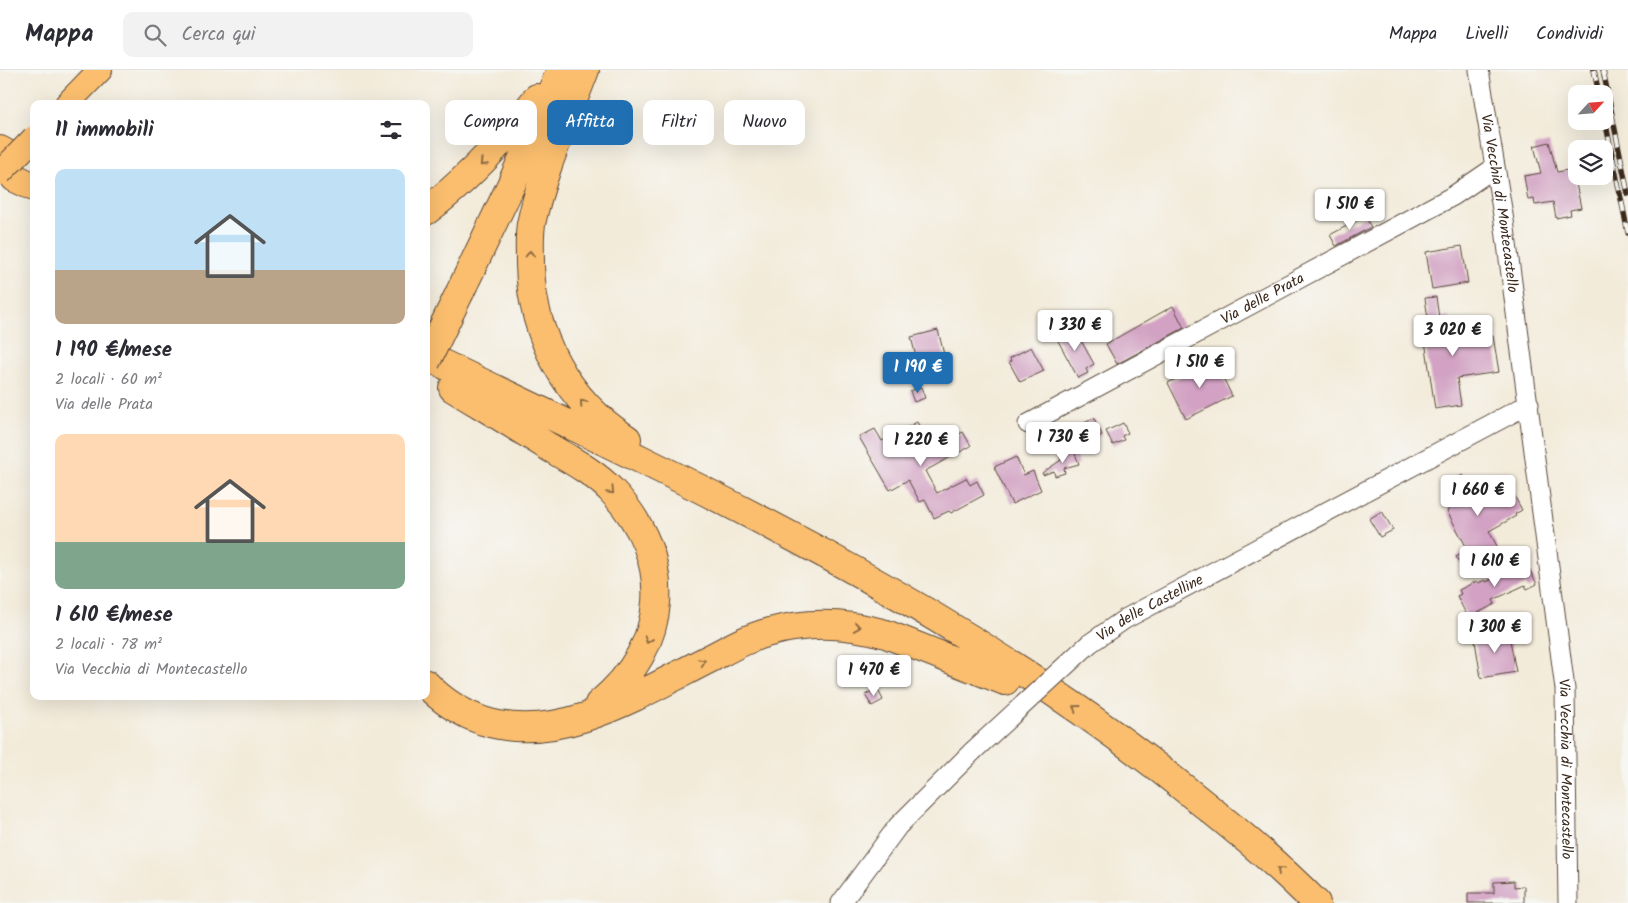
<!DOCTYPE html>
<html lang="it">
<head>
<meta charset="utf-8">
<style>
  body { margin:0; font-family:Kalam,sans-serif; background:#f2f2f3; color:#2b2b33; height:100vh; display:flex; flex-direction:column; font-size:19px; white-space:nowrap }
  * { box-sizing:border-box; margin:0 }
  p { font-size:16px; color:#7c7c81 }
  .icon { flex:none; width:28px; height:28px; fill:none; stroke:currentColor; stroke-width:2; stroke-linecap:round; stroke-linejoin:round }
  .map { position:relative; flex:1; overflow:hidden }
  .sheet { position:absolute; left:30px; top:30px; width:400px; height:600px; display:flex; flex-direction:column; background:#fff; border-radius:10px; box-shadow:0 5px 20px #0002 }
  .sheet>* { flex:none }
  .banner { position:absolute; left:445px; top:30px; width:475px; height:45px; display:flex; gap:10px }
  .needle { width:32px; rotate:64deg }
  .buttons { position:absolute; left:1568px; top:15px; display:grid; gap:10px }
  .buttons a { display:grid; place-items:center; width:45px; height:45px; border-radius:10px; background:#fff; box-shadow:0 5px 20px #0002; font-size:25px }
  .price { position:absolute; translate:-50% -42px; padding:0 11px; border-radius:5px; background:#fff; color:#222; font-size:16px; line-height:32px; filter:drop-shadow(0 1px 2px #0008) }
  .price::after { content:''; position:absolute; left:50%; top:30px; width:15px; height:11px; margin-left:-8px; background:inherit; clip-path:polygon(0 0,100% 0,50% 100%) }
  .price.on { background:#1f6fb2; color:#fff }
  ul { padding:0; list-style:none }
  li { display:grid; align-content:center; gap:10px; height:265px; padding:0 25px }
  li span { display:grid; place-items:center; height:155px; border-radius:10px; color:#555 }
  li>.icon { margin-inline-start:auto }
  span .icon { width:90px; height:90px; fill:#fffc; stroke-width:1 }
  li b { font-size:21px }
  h2 { display:flex; justify-content:space-between; align-items:center; height:60px; padding:0 25px; font-size:21px }
  .chip { padding:0 18px; border-radius:10px; background:#fff; box-shadow:0 5px 20px #0002; font-size:18px; line-height:45px }
  .chip.on { background:#1f6fb2; color:#fff }
  header { display:flex; align-items:center; gap:30px; box-sizing:border-box; height:70px; padding:0 25px; background:#fff; border-bottom:1px solid #e1e1e2 }
  header strong { font-size:24px }
  nav { display:flex; gap:28px; margin-inline-start:auto; font-size:18px }
  .search { width:350px; height:45px; background:#f2f2f3; display:flex; align-items:center; gap:12px; box-sizing:border-box; padding:0 18px; border-radius:10px; color:#7c7c81; font-size:19px }
  .map>svg:first-child { display:block }
  .building { fill:#d2a1c3 }
  .lines { fill:none; stroke-linecap:round; stroke-linejoin:round }
  .minor-casing { stroke:#57473a; stroke-width:21 }
  .major-casing { stroke:#57473a; stroke-width:26 }
  .highway-casing { stroke:#57473a; stroke-width:30 }
  .minor { stroke:#fff; stroke-width:19 }
  .major { stroke:#fbbe6e; stroke-width:24 }
  .highway { stroke:#fbbe6e; stroke-width:28 }
  .rail-casing { stroke:#3b2a1e; stroke-width:5.5 }
  .rail { stroke:#f6f6f2; stroke-width:4; stroke-dasharray:11; stroke-linecap:butt }
  .minor-bridge-casing { stroke:#57473a; stroke-width:21; stroke-linecap:butt }
  .major-bridge-casing { stroke:#57473a; stroke-width:26; stroke-linecap:butt }
  .highway-bridge-casing { stroke:#57473a; stroke-width:30; stroke-linecap:butt }
  .minor-bridge { stroke:#fff; stroke-width:19 }
  .major-bridge { stroke:#fbbe6e; stroke-width:24 }
  .highway-bridge { stroke:#fbbe6e; stroke-width:28 }
  .oneway { stroke:#916d42 }
  .labels { text-anchor:middle; stroke-width:4.5; stroke-linejoin:round; paint-order:stroke }
  .street-label { font-size:15px; fill:#3b2a1e; stroke:#f6f6f2 }
</style>
</head>
<body>
<header>
<strong>Mappa</strong>
<div class="search"><svg class="icon" aria-label="search" viewBox="0 0 24 24"><circle cx="10" cy="10" r="6"/><path d="M15 15l6 6"/></svg>Cerca qui</div>
<nav><a>Mappa</a><a>Livelli</a><a>Condividi</a></nav>
</header>
<div class="map">
<svg width="1628" height="833" viewBox="0 0 1628 833">
  <rect width="100%" height="100%" fill="#f6f6f2"/>
  <filter id="ink" filterUnits="userSpaceOnUse"><feTurbulence type="fractalNoise" baseFrequency=".02" numOctaves="2"/><feDisplacementMap in="SourceGraphic" scale="10" xChannelSelector="R" yChannelSelector="G"/><feConvolveMatrix kernelMatrix="1 2 1 2 8 2 1 2 1" color-interpolation-filters="sRGB"/></filter>
  <filter id="wash" filterUnits="userSpaceOnUse"><feTurbulence type="fractalNoise" baseFrequency=".0096" numOctaves="4" result="noise"/><feDisplacementMap in="SourceGraphic" scale="20" xChannelSelector="R" yChannelSelector="G"/><feGaussianBlur stdDeviation="1.12" result="paint"/><feColorMatrix in="noise" values="0 0 0 0 0 0 0 0 0 0 0 0 0 0 0 0 0 1.4 0 .05"/><feComposite in="paint" operator="in"/></filter>
  <g filter="url(#wash)">
    <rect width="100%" height="100%" fill="#f3ebda"/>
    <g id="blocks">
      <path class="building" d="M1549 72 1557 102 1573 99 1581 138 1570 140 1571 145 1556 148 1553 132 1535 135 1534 129 1528 130 1524 106 1541 103 1534 76Z
        M1365 146 1371 157 1336 176 1330 165Z
        M1462 176 1468 213 1432 219 1426 182Z
        M1436 227 1439 248 1449 246 1453 273 1493 266 1499 302 1457 308 1461 335 1435 339 1422 250 1428 249 1425 228Z
        M1173 236 1184 258 1117 294 1106 274Z
        M1074 258 1094 294 1086 299 1088 303 1078 308 1056 267Z
        M938 260 949 305 922 311 911 267Z
        M1031 277 1044 301 1020 312 1009 292 1011 291 1010 288Z
        M1214 289 1232 326 1186 349 1168 313Z
        M921 317 925 328 914 332 910 321Z
        M1094 348 1102 365 1074 380 1065 363Z
        M917 352 932 378 963 362 971 376 925 401 937 423 966 408 970 415 977 411 984 425 951 443 949 441 934 448 925 430 920 432 908 410 890 420 859 367 875 359 882 371Z
        M1123 353 1128 363 1122 366 1124 370 1113 375 1106 361Z
        M1074 381 1079 394 1064 398 1065 403 1055 406 1054 401 1043 405 1042 403 1061 390 1060 386Z
        M1016 387 1024 405 1033 401 1041 420 1012 434 994 397Z
        M1463 405 1480 432 1509 416 1522 440 1515 444 1516 446 1489 461 1498 478 1463 498 1456 487 1468 480 1447 441 1450 439 1444 427 1449 424 1443 415Z
        M1382 441 1393 460 1380 467 1369 449Z
        M1523 488 1537 514 1527 519 1525 515 1493 530 1495 534 1468 548 1457 526 1461 524 1459 520 1477 511 1478 513 1485 510 1486 512 1507 502 1505 497Z
        M1508 559 1516 602 1481 608 1474 565Z
        M877 618 883 630 872 636 865 625Z
        M1514 811V817L1524 816V833H1468V823H1494V812Z"/>
    </g>
  </g>
  <g filter="url(#ink)">
    <use href="#blocks" fill-opacity="0" stroke="#57473a" stroke-width="1"/>
    <g class="lines">
      <defs>
        <g id="minor">
          <path id="s1" d="M1479 0 1504 151 1565 619 1568 833"/>
          <path id="s2" d="M1028 354 1453 126 1494 98"/>
          <path id="s3" d="M1089 574 1125 549 1529 334"/>
          <path d="M841 833 898 756 973 681"/>
        </g>
        <path id="major" d="M67 34 100 0"/>
        <path id="highway" d="M585 0C566 50 542 101 531 154 529 167 530 182 530 195 532 266 567 331 627 369
          M0 80 9 85
          M15 108 34 117
          M426 141C469 109 504 70 537 28
          M460 222 512 113 561 0
          M426 286C689 411 957 536 1185 719 1230 755 1276 792 1316 833
          M453 318C484 337 516 356 547 376 569 389 594 402 612 421 676 489 670 576 599 634
          M426 614C442 631 461 643 483 651 561 676 643 622 711 588 730 578 749 567 770 562 809 551 847 553 886 564L1005 611"/>
      </defs>
      <use href="#minor" class="minor-casing"/>
      <use href="#major" class="major-casing"/>
      <use href="#highway" class="highway-casing"/>
      <use href="#minor" class="minor"/>
      <use href="#major" class="major"/>
      <use href="#highway" class="highway"/>
      <defs>
        <path id="rail" d="M1594 0 1599 24
          M1603 0 1628 124
          M1604 45 1628 163"/>
      </defs>
      <use href="#rail" class="rail-casing"/>
      <use href="#rail" class="rail"/>
      <defs>
        <path id="minor-bridge" d="M973 681 1089 574"/>
        <path id="major-bridge" d="M0 103 34 68"/>
        <path id="highway-bridge" d="M426 292 460 222"/>
      </defs>
      <use href="#minor-bridge" class="minor-bridge-casing"/>
      <use href="#major-bridge" class="major-bridge-casing"/>
      <use href="#highway-bridge" class="highway-bridge-casing"/>
      <use href="#minor-bridge" class="minor-bridge"/>
      <use href="#major-bridge" class="major-bridge"/>
      <use href="#highway-bridge" class="highway-bridge"/>
    </g>
    <defs><path id="oneway-chevron" d="M-2-3.5L2.5 0L-2 3.5" fill="none" stroke-width="1.6" stroke-linecap="round" stroke-linejoin="round" transform="scale(1.25)"/></defs>
    <g class="oneway">
      <use href="#oneway-chevron" transform="translate(483 93) rotate(134)"/>
      <use href="#oneway-chevron" transform="translate(530 184) rotate(-90)"/>
      <use href="#oneway-chevron" transform="translate(583 333) rotate(-131)"/>
      <use href="#oneway-chevron" transform="translate(611 421) rotate(46)"/>
      <use href="#oneway-chevron" transform="translate(857 557) rotate(9)"/>
      <use href="#oneway-chevron" transform="translate(648 570) rotate(109)"/>
      <use href="#oneway-chevron" transform="translate(702 592) rotate(-27)"/>
      <use href="#oneway-chevron" transform="translate(1076 638) rotate(-144)"/>
      <use href="#oneway-chevron" transform="translate(1280 800) rotate(-138)"/>
    </g>
  </g>
  <g class="labels">
    <g class="street-label">
      <text dy="5" stroke="none"><textPath href="#s1" startOffset="135">Via Vecchia di Montecastello</textPath></text>
      <text dy="5" stroke="none"><textPath href="#s2" startOffset="266">Via delle Prata</textPath></text>
      <text dy="5" stroke="none"><textPath href="#s3" startOffset="71">Via delle Castelline</textPath></text>
      <text dy="5" stroke="none"><textPath href="#s1" startOffset="705">Via Vecchia di Montecastello</textPath></text>
    </g>
  </g>
</svg>
<div class="buttons">
<a><svg class="needle" viewBox="-14 -14 28 28"><path d="M0-13l5 13h-10z" fill="#e53935"/><path d="M0 13l5-13h-10z" fill="#7c7c81"/></svg></a>
<a><svg class="icon" aria-label="layers" viewBox="0 0 24 24"><path d="M12 4l9 5-9 5-9-5zM3 14l9 5 9-5"/></svg></a>
</div>
<b class="price" style="left:1350px;top:161px">1 510 €</b>
<b class="price" style="left:1075px;top:282px">1 330 €</b>
<b class="price" style="left:1453px;top:287px">3 020 €</b>
<b class="price" style="left:1200px;top:319px">1 510 €</b>
<b class="price on" style="left:918px;top:324px">1 190 €</b>
<b class="price" style="left:1063px;top:394px">1 730 €</b>
<b class="price" style="left:921px;top:397px">1 220 €</b>
<b class="price" style="left:1478px;top:447px">1 660 €</b>
<b class="price" style="left:1495px;top:518px">1 610 €</b>
<b class="price" style="left:1495px;top:584px">1 300 €</b>
<b class="price" style="left:874px;top:627px">1 470 €</b>
<div class="banner">
<a class="chip">Compra</a>
<a class="chip on">Affitta</a>
<a class="chip">Filtri</a>
<a class="chip">Nuovo</a>
</div>
<section class="sheet">
<h2>11 immobili<svg class="icon" aria-label="filters" viewBox="0 0 24 24"><path d="M4 7h16M4 17h16"/><circle cx="9" cy="7" r="2"/><circle cx="15" cy="17" r="2"/></svg></h2>
<ul>
<li><span style="background:linear-gradient(#bfe0f5 65%,#b9a48a 0)"><svg class="icon" aria-label="home" viewBox="0 0 24 24"><path d="M3 11l9-7 9 7M6 9v11h12V9"/></svg></span><div><b>1 190 €/mese</b><p>2 locali · 60 m²</p><p>Via delle Prata</p></div></li>
<li><span style="background:linear-gradient(#ffd9b3 70%,#7fa58c 0)"><svg class="icon" aria-label="home" viewBox="0 0 24 24"><path d="M3 11l9-7 9 7M6 9v11h12V9"/></svg></span><div><b>1 610 €/mese</b><p>2 locali · 78 m²</p><p>Via Vecchia di Montecastello</p></div></li>
</ul>
</section>
</div>
</body>
</html>
